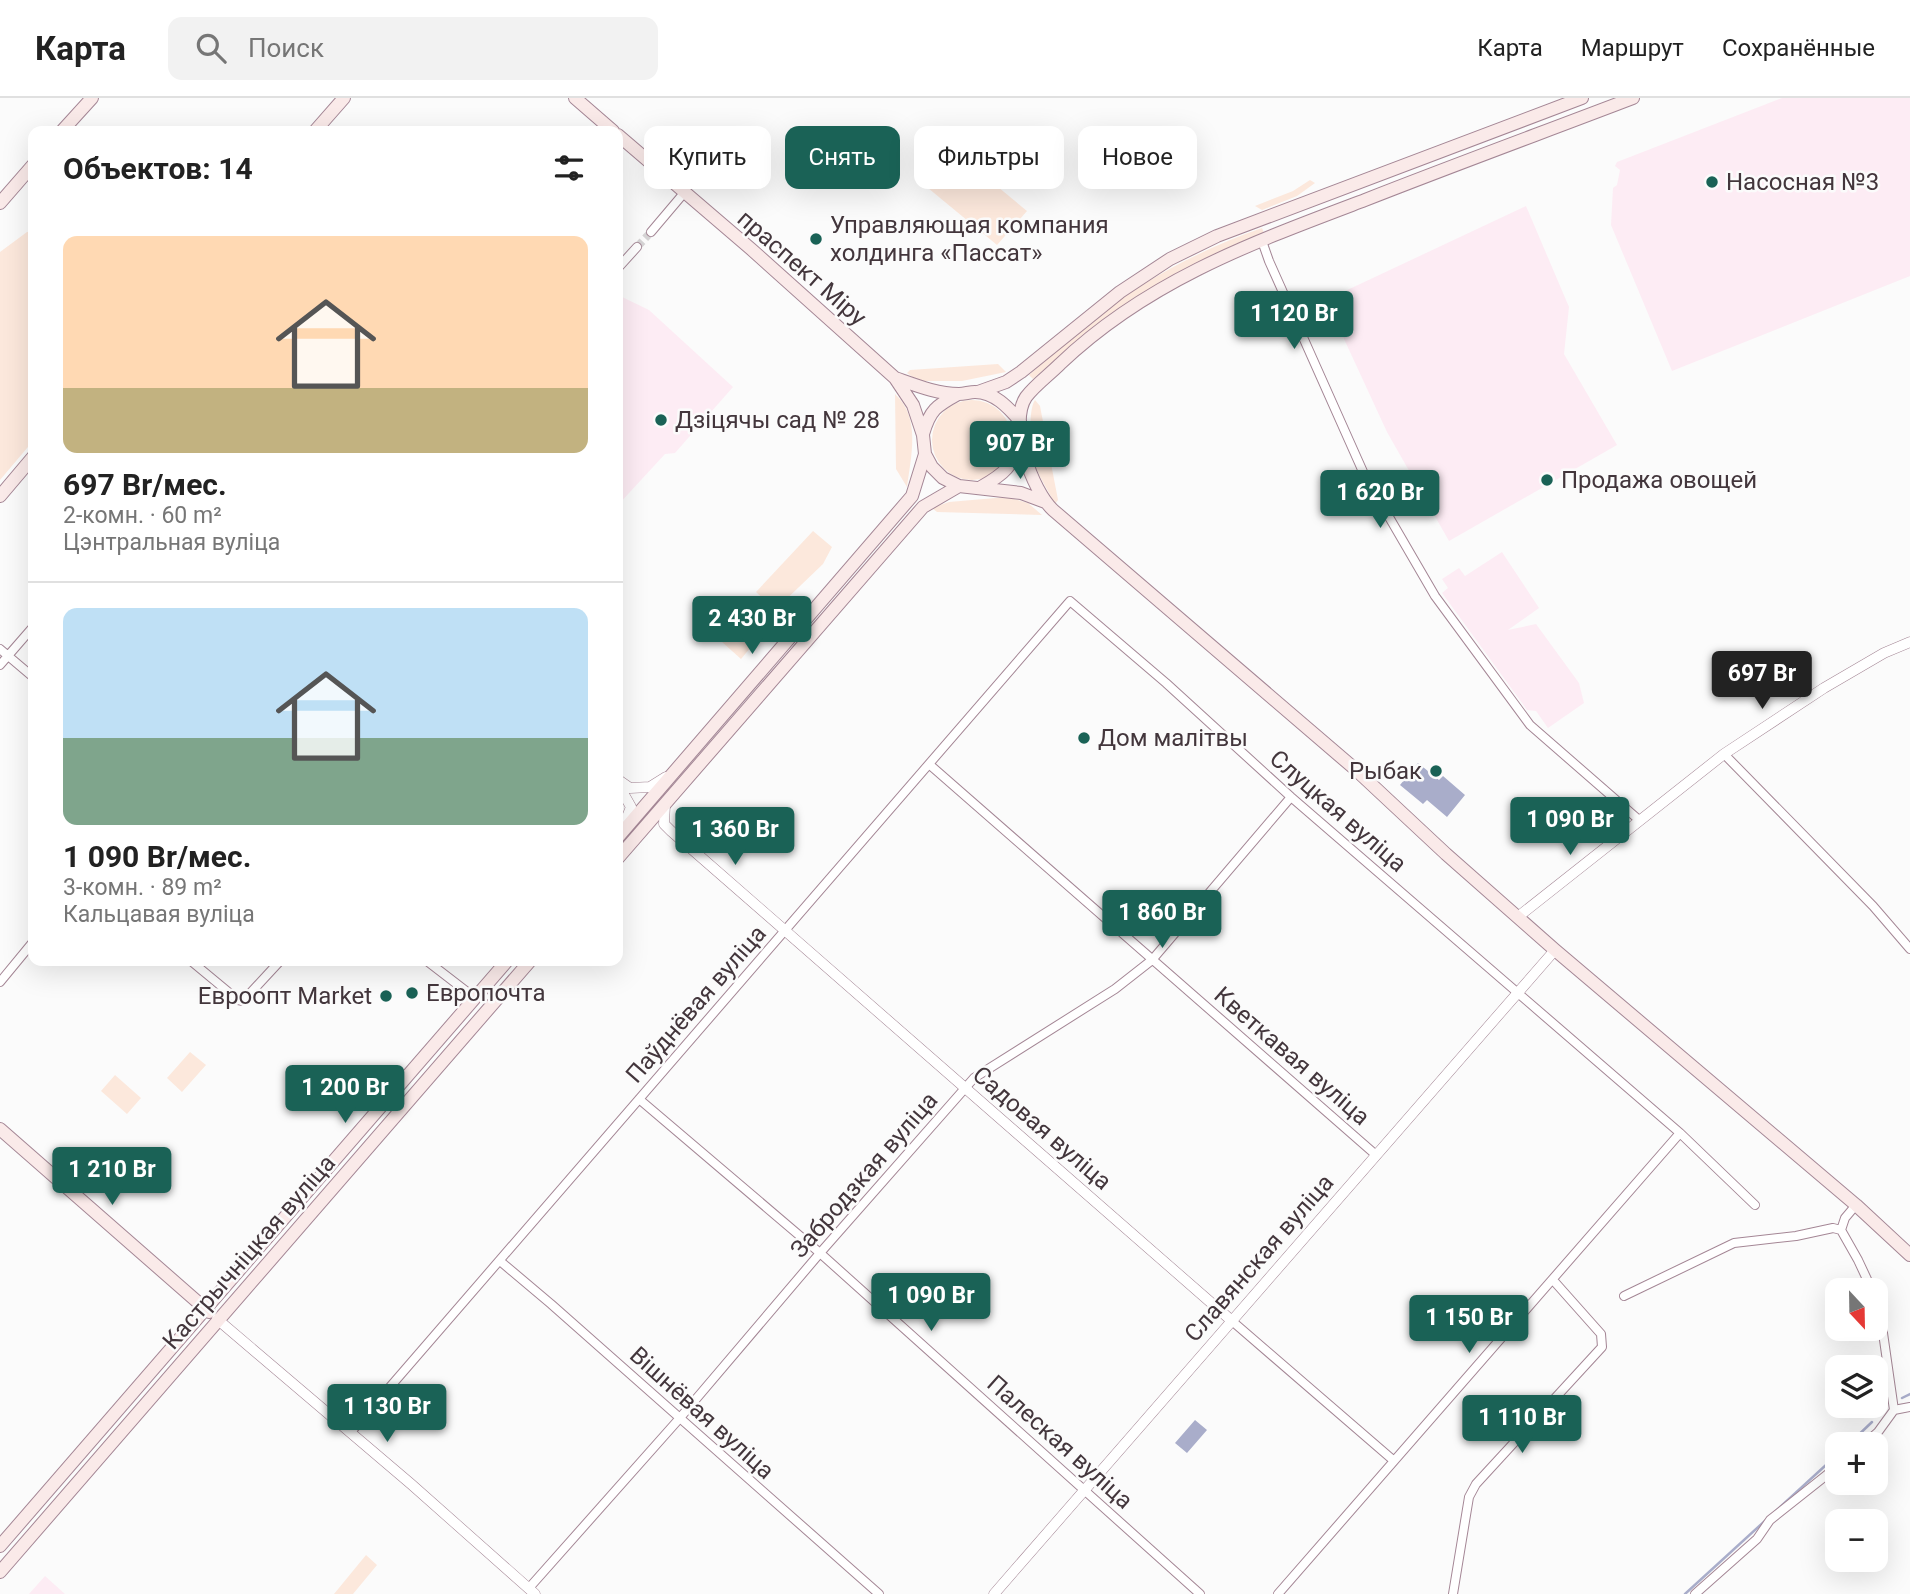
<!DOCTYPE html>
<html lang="ru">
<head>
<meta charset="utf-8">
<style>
  body { margin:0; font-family:Roboto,sans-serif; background:#f2f2f2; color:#222; height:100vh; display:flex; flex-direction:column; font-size:26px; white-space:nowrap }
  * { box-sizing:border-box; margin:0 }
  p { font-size:23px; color:#767676 }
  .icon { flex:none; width:38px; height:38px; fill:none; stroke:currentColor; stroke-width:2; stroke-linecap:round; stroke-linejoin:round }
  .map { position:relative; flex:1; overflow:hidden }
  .details { position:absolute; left:28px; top:28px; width:595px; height:840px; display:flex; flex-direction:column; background:#fff; border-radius:14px; box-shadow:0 7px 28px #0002 }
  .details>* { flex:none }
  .top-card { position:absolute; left:644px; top:28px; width:665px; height:63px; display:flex; gap:14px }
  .needle { width:46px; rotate:158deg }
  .fabs { position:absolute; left:1825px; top:1180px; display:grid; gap:14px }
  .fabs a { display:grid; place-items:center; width:63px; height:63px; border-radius:14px; background:#fff; box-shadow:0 7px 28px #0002; font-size:35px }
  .price { position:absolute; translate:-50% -60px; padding:0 16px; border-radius:7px; background:#1a6256; color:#fff; font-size:23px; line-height:46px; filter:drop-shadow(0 2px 4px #0008) }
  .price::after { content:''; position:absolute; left:50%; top:42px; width:21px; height:16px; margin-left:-10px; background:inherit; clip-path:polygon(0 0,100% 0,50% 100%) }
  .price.on { background:#222; color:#fff }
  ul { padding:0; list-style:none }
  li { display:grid; align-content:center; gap:14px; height:371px; padding:0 35px }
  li+li { border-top:2px solid #e0e0e0 }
  li span { display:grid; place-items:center; height:217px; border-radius:14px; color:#555 }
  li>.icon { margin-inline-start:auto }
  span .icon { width:126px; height:126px; fill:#fffc; stroke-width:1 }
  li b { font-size:30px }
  h2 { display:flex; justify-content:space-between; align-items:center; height:84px; padding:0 35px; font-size:30px }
  .tag { padding:0 24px; border-radius:14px; background:#fff; box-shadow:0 7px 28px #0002; font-size:24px; line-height:63px }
  .tag.on { background:#1a6256; color:#fff }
  header { display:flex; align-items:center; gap:42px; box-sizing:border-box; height:98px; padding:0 35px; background:#fff; border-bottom:2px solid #e0e0e0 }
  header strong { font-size:33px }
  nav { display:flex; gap:38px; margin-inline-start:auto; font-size:24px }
  .search { width:490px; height:63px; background:#f2f2f2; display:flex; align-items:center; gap:18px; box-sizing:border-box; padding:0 24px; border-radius:14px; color:#767676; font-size:26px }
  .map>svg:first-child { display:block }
  .built { fill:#fdecf4 }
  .green { fill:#fce8dc }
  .water { fill:#a9adca }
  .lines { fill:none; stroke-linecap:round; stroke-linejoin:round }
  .stream { stroke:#a9adca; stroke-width:2.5 }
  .minor-tunnel { stroke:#d6d4d5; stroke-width:8; stroke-dasharray:8 4; stroke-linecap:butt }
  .minor-casing { stroke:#a48695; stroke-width:10 }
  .tertiary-casing { stroke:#a48695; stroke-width:11 }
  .secondary-casing { stroke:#a48695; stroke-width:14 }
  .minor { stroke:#fff; stroke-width:8 }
  .tertiary { stroke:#fff; stroke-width:10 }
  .secondary { stroke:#faeae9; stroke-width:12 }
  .poi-dot { fill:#1a6256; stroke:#fbfbfb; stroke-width:2.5 }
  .labels { text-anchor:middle; stroke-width:5; stroke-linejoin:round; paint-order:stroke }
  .poi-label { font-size:24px; fill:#43363c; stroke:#fbfbfb; text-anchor:start }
  .street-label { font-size:24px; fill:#43363c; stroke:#fbfbfb }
</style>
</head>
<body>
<header>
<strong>Карта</strong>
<div class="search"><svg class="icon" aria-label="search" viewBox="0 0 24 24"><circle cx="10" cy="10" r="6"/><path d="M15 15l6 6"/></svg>Поиск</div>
<nav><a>Карта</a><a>Маршрут</a><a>Сохранённые</a></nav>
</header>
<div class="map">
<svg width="1910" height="1496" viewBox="0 0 1910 1496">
  <rect width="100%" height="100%" fill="#fbfbfb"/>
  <path class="built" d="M1782 0H1910V178L1672 273 1611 127 1613 90 1617 87 1620 72 1615 68 1617 64Z
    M1526 108 1569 209 1564 256 1617 347 1449 443 1387 334 1326 202Z
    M618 197 649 212 733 289 675 355 665 356 618 407Z
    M1502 454 1539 510 1508 532 1536 526 1579 585 1584 605 1548 630 1536 613 1527 612 1442 495 1448 490 1442 481 1459 470 1465 478Z
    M45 1478 65 1496H29Z"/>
  <path class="green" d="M958 56 1027 113 997 147 928 90Z
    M1310 82 1315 85 1297 98 1262 112 1255 108 1293 93Z
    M1262 130 1264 135C1228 151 1191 166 1157 187 1112 214 1073 247 1033 281L1029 277C1051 258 1072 238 1095 220 1143 182 1204 150 1262 130Z
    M33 133V343L0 382V154L27 134Z
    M998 266 1006 274 962 283H918L907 275 910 272Z
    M895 296C921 319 911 358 907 389L896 371Z
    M932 342a40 40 0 1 1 80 0a40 40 0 1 1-80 0Z
    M1035 302 1040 308 1058 402 1055 406C1049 394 1041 382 1036 370 1031 356 1027 314 1035 302Z
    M1007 399 1028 405 1042 417 937 414 932 410 949 404Z
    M813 433 832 449 823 466 775 512 756 494Z
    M748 504 771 525 741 561 722 544 726 529Z
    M190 954 206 967 182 994 167 980Z
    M115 977 141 1000 127 1016 101 993Z
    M366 1457 377 1467 353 1496H334Z"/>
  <path class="water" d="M1418 665 1439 682 1443 678 1465 697 1447 719 1427 702 1423 706 1400 687Z
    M1195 1322 1207 1332 1187 1355 1175 1345Z"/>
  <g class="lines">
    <path class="stream" d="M1902 1300 1910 1296
      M1849 1346 1872 1324
      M1685 1496 1838 1356"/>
    <path class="minor-tunnel" d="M637 149 651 134"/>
    <defs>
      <path id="minor" d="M651 134 684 95
        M1262 143 1269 163 1364 376 1435 498 1530 627 1639 722
        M618 170 637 149
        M0 551 33 579
        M0 567 33 529
        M1724 656 1873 808 1910 851
        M930 667 1376 1057
        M191 863 238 902 243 903 280 863
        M427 863 475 900
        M0 884 33 844
        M639 1001 820 1155 1200 1496
        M1841 1132 1845 1120 1856 1107
        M500 1163 551 1206 879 1496
        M1624 1198 1734 1145 1796 1138 1833 1130 1841 1132 1858 1162 1872 1192
        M1876 1206 1883 1235 1894 1312
        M1232 1223 1393 1362
        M351 1334 1070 503 1166 585 1291 699 1680 1035 1755 1107
        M1864 1346 1878 1334 1894 1312 1910 1309
        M529 1490 679 1321 820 1155 974 980 1115 891 1152 862 1291 699
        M1278 1496 1680 1035
        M1453 1496 1469 1399 1476 1386 1602 1249 1601 1236 1553 1182
        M1695 1496 1757 1441 1770 1422 1838 1368"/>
      <path id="tertiary" d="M620 683 630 690 650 689 666 679
        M618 686 631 709 623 729
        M665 706 664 726 671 733 1232 1223
        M1519 818 1724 656 1824 590 1884 555 1910 544
        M217 1221 411 1386 535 1496
        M994 1496 1555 852"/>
      <path id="secondary" d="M575 0 613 33
        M1633 0C1544 34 1454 67 1365 102 1254 144 1148 182 1060 266 1049 277 1035 287 1026 299 1008 326 1032 392 1053 412L1355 671 1446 756 1555 852 1856 1107 1910 1157
        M62 33 92 0
        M315 33 344 0
        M618 37 751 151 895 280 913 307 923 337 925 356 932 369 943 380 959 388 1021 395 1045 404
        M0 105 33 67
        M895 280C915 287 937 296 959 296 964 296 970 294 975 294 994 294 1008 309 1020 323
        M978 294 1006 284 1021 274 1120 194 1170 161 1217 138 1582 0
        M923 336C930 312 936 308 958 296
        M981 389C1006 375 1011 369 1021 343
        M0 398 33 359
        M618 739 912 398 925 356
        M618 760 923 409 959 388
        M0 1031 209 1214
        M0 1448 507 863
        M0 1474 530 863"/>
    </defs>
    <use href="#minor" class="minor-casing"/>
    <use href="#tertiary" class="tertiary-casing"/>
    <use href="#secondary" class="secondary-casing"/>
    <use href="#minor" class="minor"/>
    <use href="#tertiary" class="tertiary"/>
    <use href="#secondary" class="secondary"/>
  </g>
  <g class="poi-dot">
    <circle cx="1712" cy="84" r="7"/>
    <circle cx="816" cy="141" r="7"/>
    <circle cx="661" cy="322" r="7"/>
    <circle cx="1547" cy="382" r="7"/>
    <circle cx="1084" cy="640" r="7"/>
    <circle cx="1436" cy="673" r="7"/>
    <circle cx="412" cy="895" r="7"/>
    <circle cx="386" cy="898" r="7"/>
  </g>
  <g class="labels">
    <g class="poi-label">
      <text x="1726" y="92">Насосная №3</text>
      <text x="830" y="135">Управляющая компания<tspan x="830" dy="28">холдинга «Пассат»</tspan></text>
      <text x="675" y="330">Дзіцячы сад № 28</text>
      <text x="1561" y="390">Продажа овощей</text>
      <text x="1098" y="648">Дом малітвы</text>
      <text x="1422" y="681" text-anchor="end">Рыбак</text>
      <text x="426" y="903">Европочта</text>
      <text x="372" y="906" text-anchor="end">Евроопт Market</text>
    </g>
    <g class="street-label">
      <text transform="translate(802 170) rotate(41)" y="8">праспект Міру</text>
      <text transform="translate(1338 713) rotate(41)" y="8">Слуцкая вуліца</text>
      <text transform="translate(696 906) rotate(-49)" y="8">Паўднёвая вуліца</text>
      <text transform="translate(1292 958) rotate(41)" y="8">Кветкавая вуліца</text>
      <text transform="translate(1042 1030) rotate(41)" y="8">Садовая вуліца</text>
      <text transform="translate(864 1077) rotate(-49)" y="8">Забродзкая вуліца</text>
      <text transform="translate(249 1154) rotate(-49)" y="8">Кастрычніцкая вуліца</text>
      <text transform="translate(1259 1160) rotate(-49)" y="8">Славянская вуліца</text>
      <text transform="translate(702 1315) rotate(42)" y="8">Вішнёвая вуліца</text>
      <text transform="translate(1060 1344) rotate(42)" y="8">Палеская вуліца</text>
    </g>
  </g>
</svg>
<div class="fabs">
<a><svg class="needle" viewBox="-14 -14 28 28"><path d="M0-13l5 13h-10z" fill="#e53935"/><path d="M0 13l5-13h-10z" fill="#767676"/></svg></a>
<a><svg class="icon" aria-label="layers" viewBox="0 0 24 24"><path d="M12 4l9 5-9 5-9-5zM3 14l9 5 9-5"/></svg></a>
<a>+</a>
<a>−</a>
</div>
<b class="price" style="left:1294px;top:253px">1 120 Br</b>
<b class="price" style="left:1020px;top:383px">907 Br</b>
<b class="price" style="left:1380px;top:432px">1 620 Br</b>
<b class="price" style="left:752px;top:558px">2 430 Br</b>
<b class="price on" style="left:1762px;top:613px">697 Br</b>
<b class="price" style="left:1570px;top:759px">1 090 Br</b>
<b class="price" style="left:735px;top:769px">1 360 Br</b>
<b class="price" style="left:1162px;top:852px">1 860 Br</b>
<b class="price" style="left:345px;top:1027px">1 200 Br</b>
<b class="price" style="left:112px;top:1109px">1 210 Br</b>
<b class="price" style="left:931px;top:1235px">1 090 Br</b>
<b class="price" style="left:1469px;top:1257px">1 150 Br</b>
<b class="price" style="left:387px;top:1346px">1 130 Br</b>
<b class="price" style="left:1522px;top:1357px">1 110 Br</b>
<div class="top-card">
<a class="tag">Купить</a>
<a class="tag on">Снять</a>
<a class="tag">Фильтры</a>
<a class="tag">Новое</a>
</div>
<section class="details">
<h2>Объектов: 14<svg class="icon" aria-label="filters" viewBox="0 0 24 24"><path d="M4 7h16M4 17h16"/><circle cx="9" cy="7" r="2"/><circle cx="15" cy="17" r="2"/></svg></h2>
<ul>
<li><span style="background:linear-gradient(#ffd9b3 70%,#c2b280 0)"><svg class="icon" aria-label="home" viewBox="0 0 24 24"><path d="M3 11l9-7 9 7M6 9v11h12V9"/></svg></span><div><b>697 Br/мес.</b><p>2-комн. · 60 m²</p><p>Цэнтральная вуліца</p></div></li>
<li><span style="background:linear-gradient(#bfe0f5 60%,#7fa58c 0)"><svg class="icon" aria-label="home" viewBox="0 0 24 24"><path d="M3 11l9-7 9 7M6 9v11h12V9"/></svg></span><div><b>1 090 Br/мес.</b><p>3-комн. · 89 m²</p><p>Кальцавая вуліца</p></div></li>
</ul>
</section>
</div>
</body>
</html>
